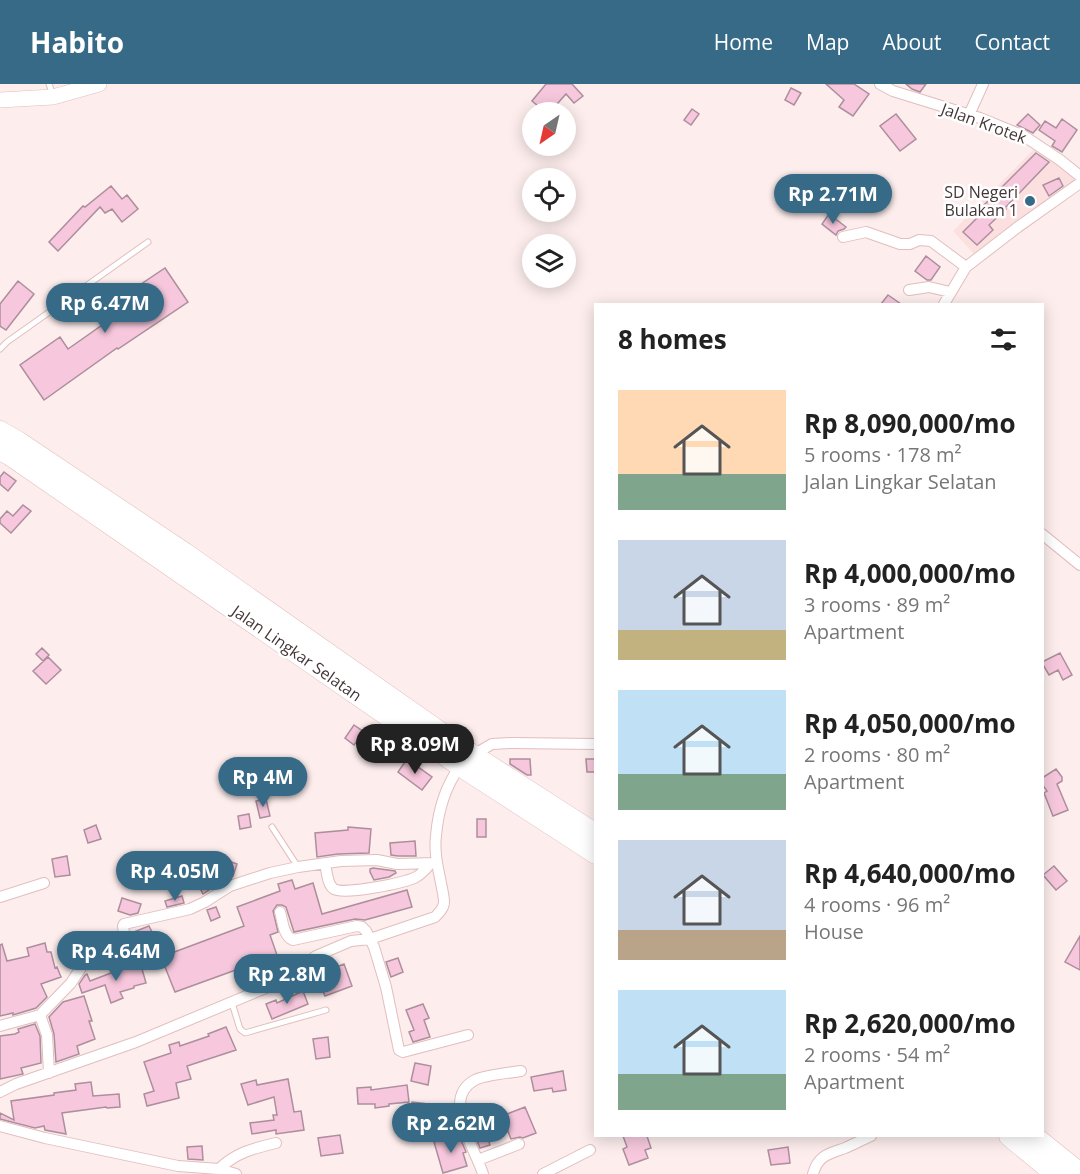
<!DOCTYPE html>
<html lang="en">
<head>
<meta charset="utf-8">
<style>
  body { margin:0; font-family:"Open Sans",sans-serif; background:#f6f6f6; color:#222; height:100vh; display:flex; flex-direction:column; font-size:22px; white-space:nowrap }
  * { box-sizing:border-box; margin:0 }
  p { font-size:20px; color:#767676 }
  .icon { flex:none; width:33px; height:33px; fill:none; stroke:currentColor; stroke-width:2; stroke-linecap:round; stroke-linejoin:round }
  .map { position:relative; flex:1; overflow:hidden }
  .details { position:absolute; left:594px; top:219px; width:450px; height:834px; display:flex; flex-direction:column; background:#fff; border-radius:0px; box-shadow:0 3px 15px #0003 }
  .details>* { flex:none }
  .needle { width:39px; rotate:214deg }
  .controls { position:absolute; left:522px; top:18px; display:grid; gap:12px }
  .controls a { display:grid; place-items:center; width:54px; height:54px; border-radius:50%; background:#fff; box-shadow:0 3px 15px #0003; font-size:30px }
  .price { position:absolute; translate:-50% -51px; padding:0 14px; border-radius:21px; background:#366a87; color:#fff; font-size:20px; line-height:39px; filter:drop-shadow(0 2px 3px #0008) }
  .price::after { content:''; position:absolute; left:50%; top:36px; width:18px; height:14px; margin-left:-9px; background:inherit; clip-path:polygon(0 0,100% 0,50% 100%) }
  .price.on { background:#222; color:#fff }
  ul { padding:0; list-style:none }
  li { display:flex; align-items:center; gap:18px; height:150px; padding:0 24px }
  li span { display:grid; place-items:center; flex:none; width:168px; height:120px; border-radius:0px; color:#555 }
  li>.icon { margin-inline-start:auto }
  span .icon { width:72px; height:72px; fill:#fffc; stroke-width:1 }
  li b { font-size:26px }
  h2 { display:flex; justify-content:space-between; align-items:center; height:72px; padding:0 24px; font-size:26px }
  header { display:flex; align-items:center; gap:36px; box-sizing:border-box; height:84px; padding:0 30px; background:#366a87; color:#fff }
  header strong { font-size:28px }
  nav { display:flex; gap:33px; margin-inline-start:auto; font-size:21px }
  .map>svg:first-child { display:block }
  .built { fill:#fce0e0; fill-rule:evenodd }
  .building { fill:#f7c8dd; stroke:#ad8e9c; stroke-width:1.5 }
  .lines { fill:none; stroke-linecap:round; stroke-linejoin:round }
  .lane-casing { stroke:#e2bebe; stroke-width:7 }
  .street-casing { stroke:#e2bebe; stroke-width:12 }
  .secondary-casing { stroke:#e2bebe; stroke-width:16 }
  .highway-casing { stroke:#e2bebe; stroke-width:21 }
  .lane { stroke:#fff; stroke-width:5 }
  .street { stroke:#fff; stroke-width:10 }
  .secondary { stroke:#fff; stroke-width:15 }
  .highway { stroke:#fff; stroke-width:20 }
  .poi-dot { fill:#366a87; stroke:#fff; stroke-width:2 }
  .labels { text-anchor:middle; stroke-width:5; stroke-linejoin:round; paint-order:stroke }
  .street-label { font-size:16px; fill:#443636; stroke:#fff }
  .poi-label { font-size:16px; fill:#443636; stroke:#fff; text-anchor:end }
</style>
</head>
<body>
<header>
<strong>Habito</strong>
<nav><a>Home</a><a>Map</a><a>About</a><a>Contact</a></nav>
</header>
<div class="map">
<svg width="1080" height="1090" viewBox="0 0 1080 1090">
  <rect width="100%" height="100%" fill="#fdeded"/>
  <path class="built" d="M1036 63 1079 98 975 171 953 147ZM1037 68 1048 78 1002 104ZM1059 94 1065 107 1049 114 1044 101ZM998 107 1011 120 989 141 993 146 977 161 964 148 979 132 976 129Z"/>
  <path class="building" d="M546 0H572L583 12 574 19 566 10 550 28H545L532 17Z
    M826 0H854L869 10 853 32 839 23 844 16Z
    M906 0H926L920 8 912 5Z
    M791 4 801 9 794 21 785 16Z
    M692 25 699 30 691 41 684 36Z
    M896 30 916 55 900 67 880 42Z
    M1028 30 1040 41 1033 49 1017 41Z
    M1062 35 1077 46 1062 68 1052 62 1055 57 1039 46 1045 37 1056 44Z
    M1036 69 1049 78 1005 124 1006 125 989 141 993 146 977 161 963 148 979 132 976 129Z
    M1059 94 1063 102 1049 112 1043 101Z
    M111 102 122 115 127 111 138 125 122 138 112 125 105 129 100 123 58 167 49 158 83 122 85 123Z
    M829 130 846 143 844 145 838 147 836 151 822 140Z
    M926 172 940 183 931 196H927L915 187Z
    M165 184 188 218 118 265 117 264 44 316 20 281 60 253 68 265 102 241 95 231Z
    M18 197 34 210 6 246 0 242V220Z
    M888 211 901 220H881Z
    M4 388 16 397 8 407 0 400V393Z
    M23 421 31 427 11 449 0 439V435L7 427 13 432Z
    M42 564 49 571 43 577 36 570Z
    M1060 569 1072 591 1063 596 1058 586 1049 591 1042 579V578Z
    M48 573 61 586 46 600 33 587Z
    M354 641 364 648 354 661 345 654Z
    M407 675 432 693 422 706 398 688Z
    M510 675H530L531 691H527L510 680Z
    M586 675H596V688H587Z
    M1056 685 1062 693V697L1057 700 1068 726 1053 732 1044 709 1047 707 1042 700V694Z
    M266 715 270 732 260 734 256 717Z
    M249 730 251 743 240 745 238 732Z
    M477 735H486V753H477Z
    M96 741 101 755 88 759 84 746Z
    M348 743 371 745 369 769 338 770 317 773 315 749 348 746Z
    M415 757 416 772H398L391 771 390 759Z
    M67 772 70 791 55 793 52 775Z
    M223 775 237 780 233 792 219 787Z
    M1054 782 1067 797 1056 806 1043 791Z
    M373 784 395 787 396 789 389 793 374 796 370 788V785Z
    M292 796 295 805 313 799 322 830 407 806 412 823 365 836 355 835 294 848 286 823 282 821H277L273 827 278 848 270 851 277 871 175 908 161 873 244 842 237 823 280 807 278 800Z
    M209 797 212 804 203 810 199 802Z
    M182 812 184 819 167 823 165 817Z
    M122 814 141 820 138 829 130 831 118 827Z
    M216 823 220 833 211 837 207 826Z
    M149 842 154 852 143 858 136 847Z
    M1080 852V886L1065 878Z
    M97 853 100 866 81 870 78 857Z
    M45 859 47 868H51L55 884 57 883 61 893 41 900 47 913 36 924 13 931V929L0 932V861L2 860 7 877 29 872 27 864Z
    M398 874 403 888 391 893 386 878Z
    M140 878 146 899 134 902V904L120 908 123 914 111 919 105 901 82 909 79 900 85 891 87 890 90 897Z
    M344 880 352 902 325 912 316 891Z
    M303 907 308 920 272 935 266 920 276 916 277 919Z
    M84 912 92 937H89L95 955 77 962 79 970 56 978 54 950 49 933 63 918Z
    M423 920 429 934 424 936 430 953 413 958 409 948 414 946 406 926Z
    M35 940 40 952 41 979 21 984 23 990 0 995V952L15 950 19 948 18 945Z
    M226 943 236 966 187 982 191 995 176 999 179 1014 147 1022 144 1010 154 1007 144 978 171 969 169 961 179 958 180 962 209 952 208 950Z
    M328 953 330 973 316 975 313 955Z
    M415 979 431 982 428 1001 411 997Z
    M563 987 566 1006 553 1008 552 1004 534 1007 531 993Z
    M288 995 294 1028 301 1027 304 1046 276 1050V1046L252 1050 250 1039 274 1036 273 1031H277L274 1013 248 1021 241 1000 256 996 257 1001Z
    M91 998 93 1012 119 1010 120 1023 107 1024 106 1023 62 1029 66 1050 45 1046 44 1042 35 1044 0 1035V1029L14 1036 11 1017 54 1011V1009L76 1006 75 1000Z
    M407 1001 409 1018 389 1020V1022L375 1024V1020H358L357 1004 371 1003V1006Z
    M412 1018 436 1021 433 1043 409 1040Z
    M525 1023 536 1049 523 1054 520 1053 511 1055 502 1032Z
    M481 1034 490 1061 480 1064 470 1038Z
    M340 1051 343 1069 321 1072 318 1054Z
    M459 1051 466 1068 463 1069 467 1082 443 1089 434 1058Z
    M623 1052H647L651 1064 645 1066 648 1074 629 1081 623 1065 627 1063Z
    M202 1062 203 1076 188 1075 187 1063Z
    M788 1063 790 1079 771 1081 768 1066Z"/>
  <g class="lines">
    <defs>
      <path id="lane" d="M49 0 53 11
        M0 265 7 258 148 158
        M272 743 298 783
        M232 919 240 945 245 949 326 926"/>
      <path id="street" d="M880 0 893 7 980 34 1024 52 1060 76 1080 92
        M969 31 983 0
        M843 153 866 148 900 160H910L919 156 931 157 966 183
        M909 206 929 203 950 208
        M944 220 966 183 1018 143 1080 99
        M1042 450 1080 481
        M473 671 492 660 510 659 596 660
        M325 780C327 787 327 801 334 805 344 811 405 799 416 793 422 790 426 785 430 780
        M0 813 44 799
        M280 828C283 837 283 852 293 856L357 842 362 843 366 847 374 863 386 903 399 966 403 968 468 951
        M40 931 71 899 86 876 119 870C129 863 124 852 123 842L124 840 190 825 205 818 230 802 270 789 298 783 341 777 377 776 397 780 437 779
        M0 942 40 931 47 951 49 989
        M0 1008 16 1000 136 958 280 898 291 892 316 872 351 857 370 855 435 833C439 829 444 824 444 818 444 812 442 805 441 799 438 784 434 768 436 752 438 727 445 703 460 682
        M0 1042 45 1054 178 1082 219 1085 236 1090
        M478 1076 519 1060
        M219 1085C235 1069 254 1064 276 1059
        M483 1090C476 1066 440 1014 475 996 485 991 509 989 521 987
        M543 1090 590 1066
        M813 1090C818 1071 829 1070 845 1064 854 1060 862 1056 871 1052"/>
      <path id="secondary" d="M0 16 53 13 99 0"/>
      <path id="highway" d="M0 347 19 358 185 469 473 671 596 750
        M0 366 11 372 460 682 596 770
        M1009 1052 1055 1090
        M1034 1052 1080 1089"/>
    </defs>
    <use href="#lane" class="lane-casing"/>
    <use href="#street" class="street-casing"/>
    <use href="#secondary" class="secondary-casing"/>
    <use href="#highway" class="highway-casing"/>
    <use href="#lane" class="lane"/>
    <use href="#street" class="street"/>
    <use href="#secondary" class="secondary"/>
    <use href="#highway" class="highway"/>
  </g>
  <circle class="poi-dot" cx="1030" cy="117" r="6"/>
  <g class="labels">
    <g class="street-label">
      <text transform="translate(984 39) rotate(20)" y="6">Jalan Krotek</text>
      <text transform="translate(297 569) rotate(35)" y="6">Jalan Lingkar Selatan</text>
    </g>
    <g class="poi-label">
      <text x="1018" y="114">SD Negeri<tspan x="1018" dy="18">Bulakan 1</tspan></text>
    </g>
  </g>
</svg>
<div class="controls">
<a><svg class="needle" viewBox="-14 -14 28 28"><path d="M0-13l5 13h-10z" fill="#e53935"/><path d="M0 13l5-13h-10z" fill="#767676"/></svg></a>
<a><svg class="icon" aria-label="locate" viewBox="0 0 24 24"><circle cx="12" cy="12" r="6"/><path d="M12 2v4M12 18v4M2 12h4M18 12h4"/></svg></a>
<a><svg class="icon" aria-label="layers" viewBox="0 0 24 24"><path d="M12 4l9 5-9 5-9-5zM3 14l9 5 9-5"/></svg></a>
</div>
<b class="price" style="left:833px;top:141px">Rp 2.71M</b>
<b class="price" style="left:105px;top:250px">Rp 6.47M</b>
<b class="price on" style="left:415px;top:691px">Rp 8.09M</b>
<b class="price" style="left:263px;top:724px">Rp 4M</b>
<b class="price" style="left:175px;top:818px">Rp 4.05M</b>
<b class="price" style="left:116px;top:898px">Rp 4.64M</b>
<b class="price" style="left:287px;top:921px">Rp 2.8M</b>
<b class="price" style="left:451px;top:1070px">Rp 2.62M</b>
<section class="details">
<h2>8 homes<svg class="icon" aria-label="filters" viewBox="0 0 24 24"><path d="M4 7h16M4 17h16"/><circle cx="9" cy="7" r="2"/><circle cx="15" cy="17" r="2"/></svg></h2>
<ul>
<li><span style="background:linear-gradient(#ffd9b3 70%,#7fa58c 0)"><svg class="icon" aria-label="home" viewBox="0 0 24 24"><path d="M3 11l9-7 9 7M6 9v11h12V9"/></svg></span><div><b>Rp 8,090,000/mo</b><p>5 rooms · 178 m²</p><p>Jalan Lingkar Selatan</p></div></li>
<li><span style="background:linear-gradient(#c9d6e8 75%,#c2b280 0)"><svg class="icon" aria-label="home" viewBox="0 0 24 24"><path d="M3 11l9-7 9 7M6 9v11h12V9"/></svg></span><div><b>Rp 4,000,000/mo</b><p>3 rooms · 89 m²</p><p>Apartment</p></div></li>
<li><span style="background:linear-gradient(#bfe0f5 70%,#7fa58c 0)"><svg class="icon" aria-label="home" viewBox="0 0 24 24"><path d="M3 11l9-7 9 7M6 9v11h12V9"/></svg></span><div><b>Rp 4,050,000/mo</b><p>2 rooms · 80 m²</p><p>Apartment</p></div></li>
<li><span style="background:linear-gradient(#c9d6e8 75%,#b9a48a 0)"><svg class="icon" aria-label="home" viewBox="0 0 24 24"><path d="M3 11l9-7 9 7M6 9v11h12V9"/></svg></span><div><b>Rp 4,640,000/mo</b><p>4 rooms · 96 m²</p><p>House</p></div></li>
<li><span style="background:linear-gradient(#bfe0f5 70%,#7fa58c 0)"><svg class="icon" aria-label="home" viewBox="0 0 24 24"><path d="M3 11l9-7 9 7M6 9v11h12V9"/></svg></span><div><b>Rp 2,620,000/mo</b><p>2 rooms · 54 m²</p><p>Apartment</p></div></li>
</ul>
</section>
</div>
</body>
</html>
